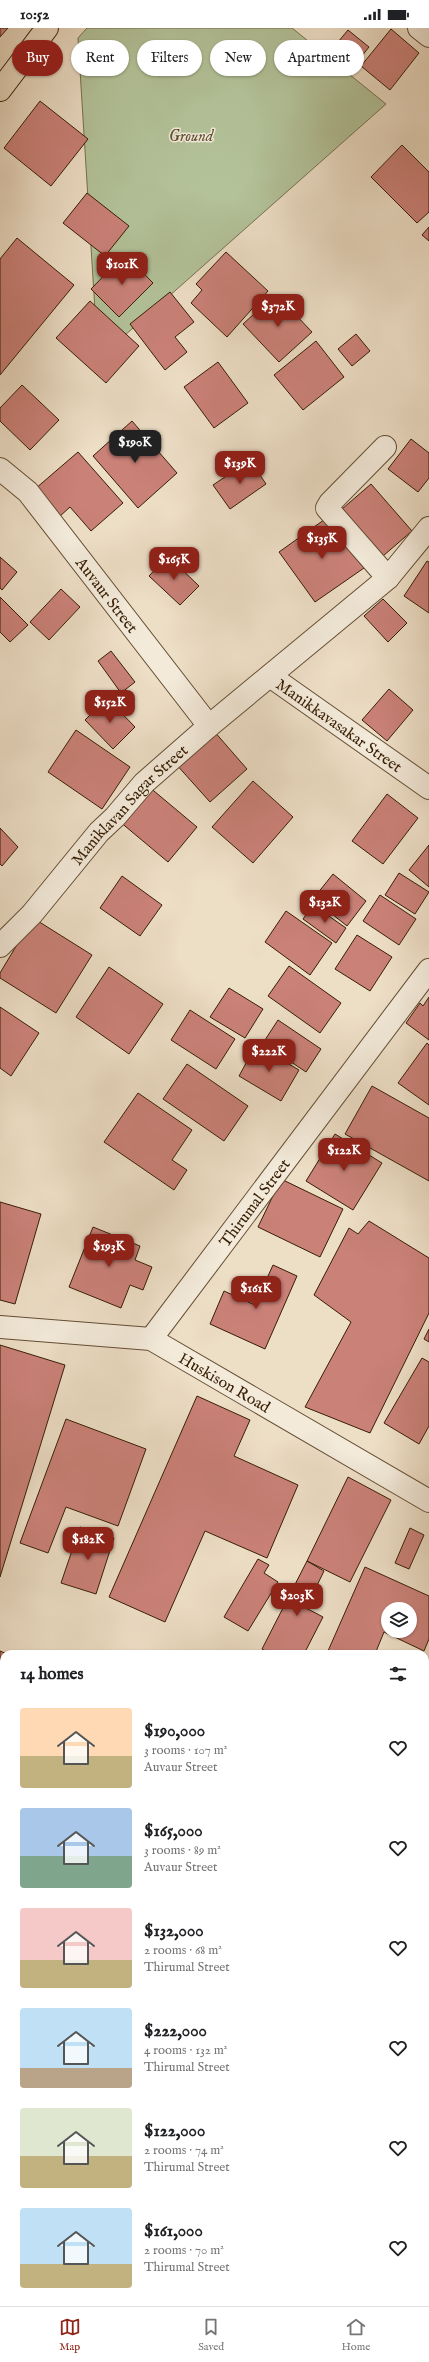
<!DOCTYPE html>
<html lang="en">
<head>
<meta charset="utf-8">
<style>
  body { margin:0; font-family:"IM FELL English",serif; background:#f2f2f2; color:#202124; height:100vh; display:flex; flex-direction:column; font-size:15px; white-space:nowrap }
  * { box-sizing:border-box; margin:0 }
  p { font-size:13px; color:#757577 }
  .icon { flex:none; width:22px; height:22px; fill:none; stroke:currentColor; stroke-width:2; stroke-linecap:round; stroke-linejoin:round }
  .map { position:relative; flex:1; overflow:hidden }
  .drawer { position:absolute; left:0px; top:1622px; width:429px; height:656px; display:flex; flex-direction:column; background:#fff; border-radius:12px 12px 0 0; box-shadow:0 1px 3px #0004 }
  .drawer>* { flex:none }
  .banner { position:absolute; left:12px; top:12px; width:405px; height:36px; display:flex; gap:8px }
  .buttons { position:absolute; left:381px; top:1574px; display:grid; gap:8px }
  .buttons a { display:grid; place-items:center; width:36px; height:36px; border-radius:50%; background:#fff; box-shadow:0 1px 3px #0004; font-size:20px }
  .price { position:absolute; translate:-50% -34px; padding:0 9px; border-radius:8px; background:#8f2418; color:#fff; font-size:13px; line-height:26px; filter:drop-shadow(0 1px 2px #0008) }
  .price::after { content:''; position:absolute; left:50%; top:24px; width:12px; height:9px; margin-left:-6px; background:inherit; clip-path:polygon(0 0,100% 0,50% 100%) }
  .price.on { background:#222; color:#fff }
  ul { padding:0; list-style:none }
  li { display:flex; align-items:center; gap:12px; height:100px; padding:0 20px }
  li span { display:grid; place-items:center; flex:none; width:112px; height:80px; border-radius:4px; color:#555 }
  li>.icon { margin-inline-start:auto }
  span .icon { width:48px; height:48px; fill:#fffc; stroke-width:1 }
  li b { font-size:17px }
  h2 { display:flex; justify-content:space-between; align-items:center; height:48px; padding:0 20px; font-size:17px }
  .tag { padding:0 14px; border-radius:18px; background:#fff; box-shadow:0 1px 3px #0004; font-size:14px; line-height:36px }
  .tag.on { background:#8f2418; color:#fff }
  .status { display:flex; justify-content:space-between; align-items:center; height:28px; padding:0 20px; background:#fff; direction:ltr }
  .status svg { height:11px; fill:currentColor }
  .menu { display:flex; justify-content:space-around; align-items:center; height:56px; border-top:1px solid #e0e0e0; background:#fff; font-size:11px; color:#757577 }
  .menu a { display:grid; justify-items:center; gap:2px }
  .menu .on { color:#8f2418 }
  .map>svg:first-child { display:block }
  .green { fill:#b3c299; stroke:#75704e }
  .building { fill:#ca8178; stroke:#371e04; fill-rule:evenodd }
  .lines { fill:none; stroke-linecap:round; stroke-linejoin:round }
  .minor-casing { stroke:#644e34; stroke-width:24 }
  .primary-casing { stroke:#371e04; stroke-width:24 }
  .minor { stroke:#f3eada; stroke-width:22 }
  .primary { stroke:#eddec6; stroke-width:22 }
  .labels { text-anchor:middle; stroke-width:3; stroke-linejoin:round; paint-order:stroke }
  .park-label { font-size:16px; font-style:italic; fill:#5c4f31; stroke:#f3eada }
  .street-label { font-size:16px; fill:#371e04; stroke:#f3eada }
</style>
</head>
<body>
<div class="status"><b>10:52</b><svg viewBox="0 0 49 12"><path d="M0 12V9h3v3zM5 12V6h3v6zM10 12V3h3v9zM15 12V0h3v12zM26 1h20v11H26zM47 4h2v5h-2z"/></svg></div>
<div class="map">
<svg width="429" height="2278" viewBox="0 0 429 2278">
  <rect width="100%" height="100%" fill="#eddec6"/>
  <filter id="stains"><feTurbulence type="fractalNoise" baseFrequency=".005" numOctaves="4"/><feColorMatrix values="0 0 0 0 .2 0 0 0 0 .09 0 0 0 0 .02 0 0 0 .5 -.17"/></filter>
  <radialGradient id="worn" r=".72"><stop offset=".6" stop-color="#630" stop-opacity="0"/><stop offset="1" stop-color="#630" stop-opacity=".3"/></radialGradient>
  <path class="green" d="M87 0H292L386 76 98 331 78 10Z"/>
  <path class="building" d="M0 0H8L0 9Z
    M391 1 419 25 390 62 361 38Z
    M348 2 369 19 354 38 333 20Z
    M40 73 88 111 51 158 4 120Z
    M402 117 429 144V184L417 195 371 149Z
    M87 165 129 198 105 228 63 195Z
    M429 199V213L422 207Z
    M17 210 74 257 0 347V231Z
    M226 224 268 263 227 309 191 275 202 262 196 256Z
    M125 226 153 255 119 289 91 261Z
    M170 264 194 294 175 309 187 324 165 342 130 296Z
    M276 266 312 304 279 334 243 296Z
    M90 273 139 318 106 355 56 310Z
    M356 306 370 323 352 338 338 321Z
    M316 313 344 349 303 382 274 347Z
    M218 334 248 375 214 400 184 359Z
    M22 357 59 392 30 422 0 393V380Z
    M132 393 177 445 138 480 93 428Z
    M411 411 429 425V450L418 464 388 441Z
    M78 424 123 475 91 503 70 479 59 489 35 461Z
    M250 432 266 456 230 481 213 457Z
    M371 456 412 503 383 528 342 481Z
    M328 489 364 540 315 574 279 524Z
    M168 528 199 558 180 577 149 548Z
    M0 529 17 544 2 562 0 560Z
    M427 533 429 534V585L404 568Z
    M61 561 80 579 49 612 30 594Z
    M0 569 28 597 10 614 0 604Z
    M383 571 407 595 388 614 364 588Z
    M111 623 135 654 121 665 98 633Z
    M389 661 413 682 387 713 362 692Z
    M107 670 135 699 113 721 85 692Z
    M76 702 130 739 102 781 48 744Z
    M213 702 247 741 210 774 175 735Z
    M253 753 293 789 253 835 212 799Z
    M148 758 197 799 168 834 119 793Z
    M387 766 418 790 383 836 352 813Z
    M0 800 18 819 2 838 0 836Z
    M429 817V859L409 842Z
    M399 845 429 864 415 886 385 867Z
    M333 846 366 873 347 898 313 871Z
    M122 848 162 877 140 908 100 880Z
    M380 867 416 891 399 917 363 893Z
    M313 877 346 900 336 915 303 891Z
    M286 883 332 915 310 947 265 914Z
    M33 890 92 927 56 985 0 950V945Z
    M357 907 392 929 370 963 335 941Z
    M289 938 341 975 320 1005 268 968Z
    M109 939 163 976 129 1026 76 989Z
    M229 960 263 981 245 1010 210 989Z
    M429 969V1012L406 995 420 975 423 978Z
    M0 979 39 1005 11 1048 0 1040Z
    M190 982 235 1011 216 1041 171 1012Z
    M278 992 321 1021 306 1044 263 1015Z
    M427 1015 429 1017V1077L398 1055Z
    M256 1017 299 1042 281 1073 239 1048Z
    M187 1036 248 1078 224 1113 163 1071Z
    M372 1058 429 1090V1153L345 1106Z
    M138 1065 192 1102 172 1132 187 1142 174 1162 104 1114Z
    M335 1106 382 1135 353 1182 306 1153Z
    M281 1151 343 1181 320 1229 258 1199Z
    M0 1174 41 1186 15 1276 0 1272Z
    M369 1193 429 1230V1285L370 1405 305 1379 351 1294 314 1267 349 1200 358 1206Z
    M93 1199 140 1218 135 1232 152 1239 143 1262 130 1257 121 1280 69 1259Z
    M273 1237 297 1248 265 1321 210 1296 224 1263 255 1277Z
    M429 1301V1314L424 1311Z
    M0 1317 65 1337 0 1549Z
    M422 1330 429 1334V1398L419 1416 384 1395Z
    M197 1368 250 1392 234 1428 298 1457 267 1530 205 1503 165 1594 109 1569Z
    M66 1391 146 1421 118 1498 66 1479 48 1525 20 1515Z
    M348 1449 391 1472 350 1554 307 1533Z
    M80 1499 114 1510 96 1566 61 1555Z
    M410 1500 424 1507 409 1541 395 1535Z
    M258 1531 269 1537 264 1545 278 1554 248 1603 224 1589Z
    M307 1533 324 1543 306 1580 323 1589 304 1626H271L262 1621Z
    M365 1539 429 1568V1611L424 1623 384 1604 375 1626H333L328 1623ZM388 1581H410V1603H388Z
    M0 1623 7 1626H4V1666L0 1664Z
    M429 1635V1664L425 1662V1644Z
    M4 1698V1743L0 1741V1706Z
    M425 1758 429 1759V1819L425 1818Z
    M425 1916 429 1917 425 1933Z
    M4 1921V1995L0 1994V1933Z
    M429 2178V2238L425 2237V2191Z
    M125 2274H181L179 2278H124Z"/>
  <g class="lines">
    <defs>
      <g id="minor">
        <path d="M419 0 429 8"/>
        <path d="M385 419 330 475 327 480 388 550"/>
        <path id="s1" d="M0 441 28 464 209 698"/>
        <path id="s2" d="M270 648 429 760"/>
        <path id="s3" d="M0 918 32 886 99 804 115 789 144 755 209 698 388 550 429 500"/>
        <path id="s4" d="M0 1299 151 1311 429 1473"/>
        <path id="s5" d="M151 1311 429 942"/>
        <path d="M0 1888 4 1889"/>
        <path d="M425 2023 429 2024"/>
        <path d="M0 2201H4"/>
        <path d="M284 2274 293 2278"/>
      </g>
      <path id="primary" d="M0 62 47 0"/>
    </defs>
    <use href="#minor" class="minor-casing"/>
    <use href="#primary" class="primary-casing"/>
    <use href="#minor" class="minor"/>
    <use href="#primary" class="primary"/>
  </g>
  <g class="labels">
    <g class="park-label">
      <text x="191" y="113">Ground</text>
    </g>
    <g class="street-label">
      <text dy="6" stroke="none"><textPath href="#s1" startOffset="166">Auvaur Street</textPath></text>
      <text dy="6" stroke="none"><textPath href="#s2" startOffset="85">Manikkavasakar Street</textPath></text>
      <text dy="6" stroke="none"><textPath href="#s3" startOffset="192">Maniklavan Sagar Street</textPath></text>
      <text dy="6" stroke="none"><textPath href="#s5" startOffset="171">Thirumal Street</textPath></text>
      <text dy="6" stroke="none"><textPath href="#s4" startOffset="237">Huskison Road</textPath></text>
    </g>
  </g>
  <rect width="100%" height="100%" filter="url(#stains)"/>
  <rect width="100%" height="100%" fill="url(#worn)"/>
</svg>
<div class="buttons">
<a><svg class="icon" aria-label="layers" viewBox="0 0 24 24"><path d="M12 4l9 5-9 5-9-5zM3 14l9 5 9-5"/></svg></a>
</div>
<b class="price" style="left:122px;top:258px">$101K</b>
<b class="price" style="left:278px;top:300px">$372K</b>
<b class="price on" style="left:135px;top:436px">$190K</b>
<b class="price" style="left:240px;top:457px">$139K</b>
<b class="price" style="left:322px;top:532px">$135K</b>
<b class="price" style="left:174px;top:553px">$165K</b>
<b class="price" style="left:110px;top:696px">$152K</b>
<b class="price" style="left:325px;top:896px">$132K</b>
<b class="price" style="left:269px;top:1045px">$222K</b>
<b class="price" style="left:344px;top:1144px">$122K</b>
<b class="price" style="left:109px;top:1240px">$193K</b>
<b class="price" style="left:256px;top:1282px">$161K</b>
<b class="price" style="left:88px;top:1533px">$182K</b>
<b class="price" style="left:297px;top:1589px">$203K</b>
<div class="banner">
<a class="tag on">Buy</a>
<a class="tag">Rent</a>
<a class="tag">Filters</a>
<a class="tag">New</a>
<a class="tag">Apartment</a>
</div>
<section class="drawer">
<h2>14 homes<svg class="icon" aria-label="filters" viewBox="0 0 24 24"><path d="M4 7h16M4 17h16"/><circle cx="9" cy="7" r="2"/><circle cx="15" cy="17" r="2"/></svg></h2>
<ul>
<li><span style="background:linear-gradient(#ffd9b3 60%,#c2b280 0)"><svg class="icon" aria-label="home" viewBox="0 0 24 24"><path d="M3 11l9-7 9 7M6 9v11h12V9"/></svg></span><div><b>$190,000</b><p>3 rooms · 107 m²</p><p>Auvaur Street</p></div><svg class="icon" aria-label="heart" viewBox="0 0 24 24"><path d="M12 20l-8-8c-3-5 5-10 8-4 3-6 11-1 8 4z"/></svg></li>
<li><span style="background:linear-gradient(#a9c7e8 60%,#7fa58c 0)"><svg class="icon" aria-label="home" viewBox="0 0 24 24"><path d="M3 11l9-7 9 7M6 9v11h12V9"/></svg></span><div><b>$165,000</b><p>3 rooms · 89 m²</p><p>Auvaur Street</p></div><svg class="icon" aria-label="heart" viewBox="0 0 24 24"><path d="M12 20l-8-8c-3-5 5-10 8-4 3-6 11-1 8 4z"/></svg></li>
<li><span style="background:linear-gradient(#f6c9c9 65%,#c2b280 0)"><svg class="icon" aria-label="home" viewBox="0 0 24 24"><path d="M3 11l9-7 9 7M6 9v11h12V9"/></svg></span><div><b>$132,000</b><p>2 rooms · 68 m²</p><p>Thirumal Street</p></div><svg class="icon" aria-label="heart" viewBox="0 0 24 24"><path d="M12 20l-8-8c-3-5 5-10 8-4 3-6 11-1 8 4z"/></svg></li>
<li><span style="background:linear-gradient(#bfe0f5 75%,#b9a48a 0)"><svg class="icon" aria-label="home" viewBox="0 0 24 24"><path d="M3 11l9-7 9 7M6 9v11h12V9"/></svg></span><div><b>$222,000</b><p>4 rooms · 132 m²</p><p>Thirumal Street</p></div><svg class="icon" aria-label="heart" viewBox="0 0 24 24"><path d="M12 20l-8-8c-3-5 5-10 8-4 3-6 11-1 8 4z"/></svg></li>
<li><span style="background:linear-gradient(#dfe7d0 60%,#c2b280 0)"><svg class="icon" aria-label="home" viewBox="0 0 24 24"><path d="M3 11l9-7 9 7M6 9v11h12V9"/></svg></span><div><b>$122,000</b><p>2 rooms · 74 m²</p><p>Thirumal Street</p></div><svg class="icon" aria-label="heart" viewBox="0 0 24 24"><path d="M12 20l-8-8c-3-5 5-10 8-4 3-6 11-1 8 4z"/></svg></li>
<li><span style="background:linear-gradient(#bfe0f5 70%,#c2b280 0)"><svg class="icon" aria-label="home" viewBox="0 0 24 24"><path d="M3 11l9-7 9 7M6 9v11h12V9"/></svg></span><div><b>$161,000</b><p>2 rooms · 70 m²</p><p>Thirumal Street</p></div><svg class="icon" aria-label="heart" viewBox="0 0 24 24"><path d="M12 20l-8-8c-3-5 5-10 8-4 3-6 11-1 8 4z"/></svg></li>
</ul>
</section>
</div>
<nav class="menu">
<a class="on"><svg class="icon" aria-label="map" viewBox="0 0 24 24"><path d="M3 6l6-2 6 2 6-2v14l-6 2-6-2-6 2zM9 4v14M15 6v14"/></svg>Map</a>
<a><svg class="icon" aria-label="saved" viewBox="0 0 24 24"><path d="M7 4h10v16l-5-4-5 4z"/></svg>Saved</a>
<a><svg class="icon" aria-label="home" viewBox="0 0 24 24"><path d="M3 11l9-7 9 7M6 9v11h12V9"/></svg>Home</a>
</nav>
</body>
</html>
